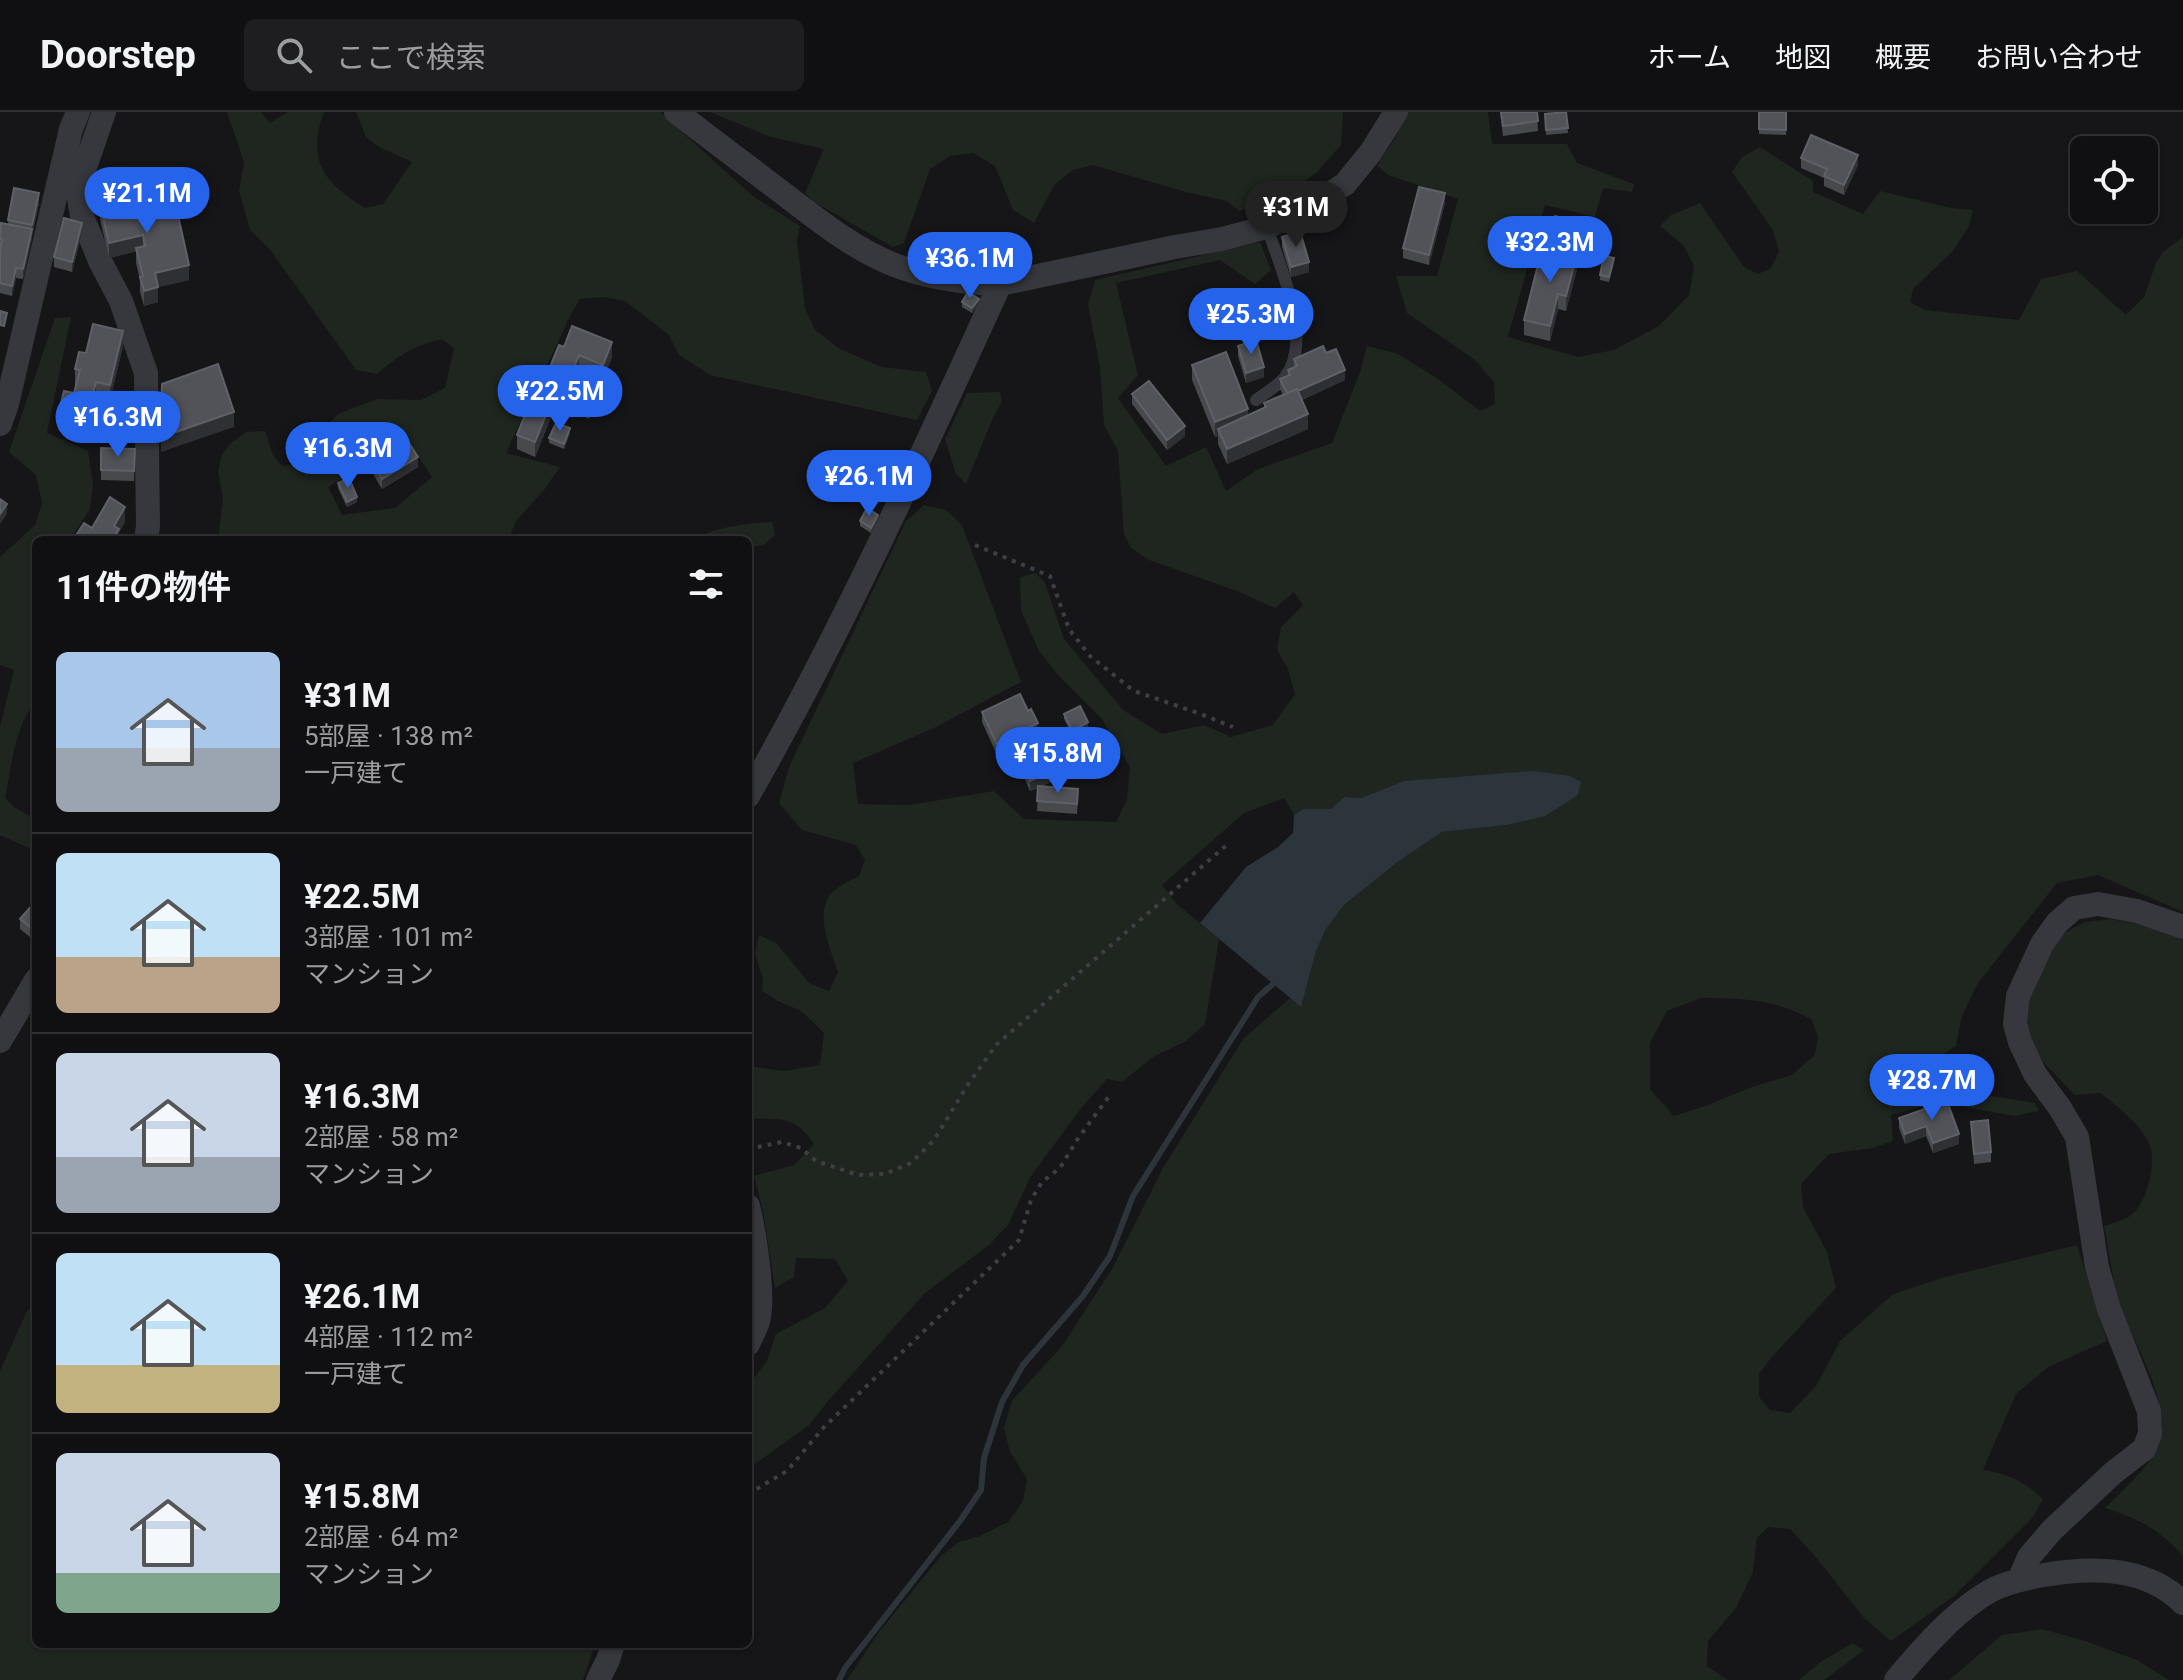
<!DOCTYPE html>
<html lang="ja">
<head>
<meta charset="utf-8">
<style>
  body { margin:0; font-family:Roboto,"Noto Sans JP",sans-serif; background:#1e1e20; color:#f1f3f6; height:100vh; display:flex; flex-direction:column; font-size:30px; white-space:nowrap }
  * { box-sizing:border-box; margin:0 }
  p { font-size:26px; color:#9c9d9f }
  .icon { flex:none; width:44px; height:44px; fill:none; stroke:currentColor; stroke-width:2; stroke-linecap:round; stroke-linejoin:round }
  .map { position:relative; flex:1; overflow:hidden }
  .drawer { position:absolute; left:32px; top:424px; width:720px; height:1112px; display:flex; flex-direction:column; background:#101012; border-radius:12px; box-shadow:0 2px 6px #0004,0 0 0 2px #303032 }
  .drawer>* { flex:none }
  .buttons { position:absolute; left:2070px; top:24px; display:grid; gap:16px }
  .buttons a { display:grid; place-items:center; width:88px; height:88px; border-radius:12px; background:#101012; box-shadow:0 2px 6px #0004,0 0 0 2px #303032; font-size:40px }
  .price { position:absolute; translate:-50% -68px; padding:0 18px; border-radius:28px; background:#2563eb; color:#fff; font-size:26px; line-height:52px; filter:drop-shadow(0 2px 4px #0008) }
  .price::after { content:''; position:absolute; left:50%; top:48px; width:24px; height:18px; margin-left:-12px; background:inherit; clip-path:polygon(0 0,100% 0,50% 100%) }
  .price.current { background:#222; color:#fff }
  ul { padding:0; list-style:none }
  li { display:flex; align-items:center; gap:24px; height:200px; padding:0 24px }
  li+li { border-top:2px solid #303032 }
  li span { display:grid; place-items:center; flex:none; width:224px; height:160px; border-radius:12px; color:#555 }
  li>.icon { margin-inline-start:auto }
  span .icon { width:96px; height:96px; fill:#fffc; stroke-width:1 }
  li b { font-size:34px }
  h2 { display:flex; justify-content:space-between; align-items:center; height:96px; padding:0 24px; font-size:34px }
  header { display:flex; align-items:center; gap:48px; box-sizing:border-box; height:112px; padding:0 40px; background:#101012; border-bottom:2px solid #303032 }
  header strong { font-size:38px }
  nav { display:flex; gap:44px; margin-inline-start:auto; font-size:28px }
  .search { width:560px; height:72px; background:#1e1e20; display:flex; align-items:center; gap:20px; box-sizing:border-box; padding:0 28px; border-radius:12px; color:#9c9d9f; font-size:30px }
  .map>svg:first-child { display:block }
  .green { fill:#1e261f; fill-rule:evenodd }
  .water { fill:#2c353c }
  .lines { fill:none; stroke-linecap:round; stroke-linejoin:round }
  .stream { stroke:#2c353c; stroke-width:6 }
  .path { stroke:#3d3f44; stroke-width:4; stroke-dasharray:4 6; stroke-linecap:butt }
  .service { stroke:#37383d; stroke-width:12 }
  .minor { stroke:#37383d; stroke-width:24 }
  .wall { fill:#47494d }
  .shaded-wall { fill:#2f3033 }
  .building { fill:#525359; stroke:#5f6168; stroke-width:2 }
</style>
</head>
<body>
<header>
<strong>Doorstep</strong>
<div class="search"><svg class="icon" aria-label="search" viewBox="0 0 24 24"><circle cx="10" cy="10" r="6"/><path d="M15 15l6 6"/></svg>ここで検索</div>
<nav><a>ホーム</a><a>地図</a><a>概要</a><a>お問い合わせ</a></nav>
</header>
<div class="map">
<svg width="2183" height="1568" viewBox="0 0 2183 1568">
  <rect width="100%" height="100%" fill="#161618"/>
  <path class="green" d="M227 0H261L270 11 288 0H324C306 48 324 71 365 96L383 92 412 50 379 35 366 25 356 0H660L754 85 800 114 797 129 805 196 815 218 840 237 882 255 926 260 932 279 917 308 710 263 679 243 668 222 625 189 604 185 580 187 571 202 506 341 560 355 544 378 516 409 508 428H218L223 387 218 359 222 342 231 331 246 320 265 319 273 343 282 354 290 353 338 302 377 287 421 288 445 276 454 236 442 227C412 234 400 243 377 262L356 258 271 139 250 118 239 79 244 50ZM406 326 432 365 395 396 342 403 328 375Z
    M710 0H1343L1341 33 1316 61 1287 81 1239 99 1227 89 1186 80 1093 53 1073 58 1055 72 1034 111 1013 98 995 54 973 41 950 44 930 57 904 131 893 135 814 90 805 81 824 37 768 24Z
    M1407 0H1488L1492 32H1567L1577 51 1634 72 1632 80 1603 76 1595 105 1545 93 1508 225 1578 245 1614 238 1659 214 1689 183 1694 154 1684 134 1660 114 1671 103 1700 91 1744 155 1758 162 1771 156 1779 140 1773 118 1732 60 1742 45 1760 35 1813 69V80L1863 102 1880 79 1951 96 1973 98 1969 114 1953 139 1913 177 1910 190 1925 198 2019 208 2041 167 2077 159 2126 203 2144 185 2156 151 2163 140 2183 125V800L2098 763 2057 771 1978 871 1962 904 1956 934 1934 948 1916 963 1929 974 2035 991 2039 999 2015 1004 1938 990 1891 1003 1893 1029 1872 1036 1829 1042 1801 1072 1803 1095 1827 1140 1836 1176 1771 1246 1759 1262V1285L1770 1298 1790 1301 1816 1274 1840 1229 1893 1182 1945 1165 2077 1133 2107 1229 2048 1255 2016 1282 1983 1358C2010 1362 2023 1369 2043 1387L2033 1405 1954 1484 1891 1529 1864 1506 1815 1444 1790 1417 1768 1415 1757 1426 1753 1460 1736 1496 1708 1529 1707 1554 1728 1568H847L879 1520 941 1444 959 1430 980 1424 1008 1410 1023 1389 1027 1367 1010 1340 1004 1316 1012 1289 1062 1234 1112 1157 1163 1056 1243 927 1290 886 1301 894 1316 839 1326 817 1344 793 1399 749 1442 720 1507 713 1404 669 1361 686 1344 685 1331 697H1303L1294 703 1284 686 1244 701 1162 773 1178 793 1219 827 1205 912 1186 929 1153 945 1122 970 1107 967 1082 995 1031 1064 1008 1113 989 1133 925 1181 829 1288 809 1313 748 1357V1274L767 1249 776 1222 825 1196 848 1169 835 1147 796 1146 794 1165 775 1176 763 1099 754 1064 794 1053 814 1032C795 1003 779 1007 748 1007V954L784 959 820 953 824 921 801 899 778 889 762 879 763 867 755 842 759 823 776 831 809 871 829 879 838 860C830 836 811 796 836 777 843 771 852 768 859 764L865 748 856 733 802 718 779 691 789 655 906 409 924 393 946 398 962 413 1021 570 934 616 853 651 858 692 909 693 994 679 1024 707 1116 710 1127 688 1130 655 1102 607 1058 563 1039 539 1021 498 1020 465 1036 461 1045 471 1064 527 1123 598 1162 622 1204 613 1231 625 1273 613 1295 582 1288 557 1277 538 1281 515 1303 493 1294 480 1275 496 1237 479 1149 448 1131 436 1124 422 1118 339 1104 313 1100 256 1088 192 1095 168 1260 130 1271 158 1255 172 1220 148 1116 171 1138 263 1118 286 1166 354 1206 335 1226 379 1258 357 1332 331 1360 260 1367 234 1398 242 1437 266 1480 299 1495 292 1494 270 1475 248 1407 201 1396 164H1437L1458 87 1388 63 1377 54 1395 26ZM1701 886C1742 886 1774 887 1811 907L1818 924 1815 943 1792 963 1752 975 1705 994 1674 1004 1650 977V931L1667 899Z
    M71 205 47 321 88 339 93 373 90 397 70 428H36V589C14 615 12 654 5 686L14 695 36 708V739L0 723V615L14 558 0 553V445L35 413 42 391 36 363 9 340 55 206Z
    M1000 280 1002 289 992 308 966 372 956 362 945 327 967 281Z
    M772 410 775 423 765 432 748 437V428H693C717 414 745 412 772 410Z
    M2110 807 2145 813 2183 828V1444C2159 1417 2139 1407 2105 1396 2119 1382 2150 1354 2157 1336 2175 1292 2133 1233 2120 1192 2112 1167 2109 1139 2104 1114 2112 1111 2121 1109 2128 1105 2146 1096 2155 1056 2151 1037 2147 1018 2116 993 2101 981L2075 983 2046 953 2035 938 2027 913 2031 875 2062 822 2085 810Z
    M36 1188V1532H595L583 1568H0V1259L26 1201Z
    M2042 1517 2085 1529 2137 1548 2169 1568H1949L2002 1523Z
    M1853 1531 1864 1538 1824 1568H1799L1822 1549Z"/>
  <path class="water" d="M1534 659 1570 664 1581 670 1578 683 1545 704 1507 713 1442 720 1399 749 1344 793 1326 817 1316 839 1301 895 1200 811 1246 755 1278 735 1293 721 1294 703 1303 697H1331L1344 685 1361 686 1404 669Z"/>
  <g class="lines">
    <path class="stream" d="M839 1568 845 1556 960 1409 981 1378 984 1346 1002 1290 1023 1253 1083 1184 1110 1144 1133 1084 1258 885 1273 872"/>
    <path class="path" d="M975 433 1050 464 1069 517 1090 544 1134 579 1198 601 1233 615
      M748 1037 782 1030 801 1036 816 1049 858 1063 885 1062 911 1051 934 1028 967 974 996 933 1229 731
      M748 1382 787 1359 825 1314 1019 1128 1031 1088 1042 1070 1060 1056 1077 1028 1110 983"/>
    <path class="service" d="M1256 288C1265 281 1278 274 1285 265 1314 228 1280 155 1267 115"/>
    <path class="minor" d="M104 0 82 64 79 86 82 104 100 149 121 189 146 261 148 414 146 428
      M676 0C712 27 748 55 784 82 819 109 855 138 897 154 930 166 965 171 1000 172L1175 135 1222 127 1267 115 1317 90 1345 72 1371 40 1396 0
      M0 312 7 292 71 17 78 0
      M748 684C842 519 921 345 1000 172
      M0 929 36 868
      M748 1094C754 1118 765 1186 758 1209 756 1217 751 1225 748 1232
      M2019 1468 2029 1445 2052 1418 2113 1361 2144 1337 2150 1322 2149 1299 2109 1197 2097 1155 2077 1025 2060 996 2035 962 2020 930 2015 912 2018 884 2042 832 2057 811 2074 796 2098 792 2137 799 2183 815
      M598 1568 608 1548 613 1532
      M1896 1568C1922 1537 1959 1494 1996 1476 2011 1469 2027 1466 2044 1463 2092 1455 2146 1454 2183 1491"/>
  </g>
  <path class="wall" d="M1500 0H1537L1538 19 1503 24Z
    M1566 0 1568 21 1546 23 1545 2Z
    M1759 0H1787L1786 23 1759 22Z
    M1801 46 1858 53 1844 83 1824 74V66L1801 56Z
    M39 91 23 167 16 166 12 184 0 181V117L8 112V108Z
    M1445 91 1429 153 1403 146V136Z
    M100 92 147 101 189 168 158 175V190L144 194 140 180V168L136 151V139L109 146 100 107Z
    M1574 114 1570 129 1551 123V118Z
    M82 121 72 160 54 155V145Z
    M1282 125 1309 160 1291 165 1282 135Z
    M1614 151 1609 170 1600 168V163Z
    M1577 157 1566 199 1558 197 1550 229 1524 223V208Z
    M962 190 979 192 972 201 962 195Z
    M559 233 612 245 603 268 579 258 564 296 556 293 535 345 517 337V323L543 272Z
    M123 234 110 288 96 285 95 287 118 307 113 331 58 318V303L74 281 76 272H75V257L86 241Z
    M1238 234 1264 265 1246 271 1238 244Z
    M1326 241 1345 268 1302 288 1308 317 1227 352 1218 332V324L1215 325 1192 268V253L1248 303 1264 296V291L1283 283 1280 277V267L1288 264V258L1294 256V247Z
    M1132 282 1185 324 1167 338 1132 292Z
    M599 283 589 307 574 300V295Z
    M570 321 564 337 549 331V326Z
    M101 336 135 337 134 369 101 368Z
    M372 350 418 355 382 377 372 360Z
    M338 371 357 390 347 395 338 376Z
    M878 408 871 421 860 414V409Z
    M982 600 1038 621 1033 623 1036 636 1066 663 1042 674 1078 687 1077 702 1037 699 1038 676 1030 679 1019 654V646L1002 654 982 610Z
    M1064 602 1088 615 1080 620 1090 654 1071 663 1059 635V625L1071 620 1064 607Z
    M36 789V830L20 817V807Z
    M1899 1006 1959 1022V1032L1933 1041 1926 1024 1905 1032 1899 1016Z
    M1971 1010 1991 1040V1050L1974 1052Z"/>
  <path class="shaded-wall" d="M1858 43V53L1844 83V73Z
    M39 81V91L32 123V113Z
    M1445 81V91L1429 153V143Z
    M82 111V121L72 160V150Z
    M32 117V127L23 167V157Z
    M143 123V138L109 146V131Z
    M1577 142V157L1566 199V184Z
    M1309 150V160L1291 165V155Z
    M189 153V168L155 176V161Z
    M16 156V166L12 184V174Z
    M158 175V190L144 194V179Z
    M1558 182V197L1550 229V214Z
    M979 187V192L972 201V196Z
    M123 219V234L110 288V273Z
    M612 230V245L603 268V253Z
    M579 243V258L564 296V281Z
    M1264 255V265L1246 271V261Z
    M1345 258V268L1288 294V284Z
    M96 270V285L92 301V286Z
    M556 278V293L535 345V330Z
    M599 278V283L589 307V302Z
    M118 292V307L113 331V316Z
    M1248 297V312L1218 317V324L1215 325V310Z
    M234 300V315L161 340V325Z
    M1308 302V317L1227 352V337Z
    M1185 314V324L1167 338V328Z
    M570 316V321L564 337V332Z
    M418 345V355L382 377V367Z
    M357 385V390L347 395V390Z
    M7 392V402L0 412V402Z
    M125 395V410L119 421V428H112L114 414Z
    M878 403V408L871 421V416Z
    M1088 610V615L1072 624V619Z
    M1038 611V621L1030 625V615Z
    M1036 628V638L1019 644V646L1002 654V644Z
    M1090 644V654L1071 663V653Z
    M1066 653V663L1030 679V669Z
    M1926 1014V1024L1905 1032V1022Z
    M1959 1022V1032L1933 1041V1031Z"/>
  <path class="building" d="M1501 0H1537L1538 9 1503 14Z
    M1566 0 1568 16 1546 18 1545 2Z
    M1759 0H1786V18L1759 17Z
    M1811 23 1858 43 1844 73 1824 64 1827 57 1801 46Z
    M1419 75 1445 81 1429 143 1403 136Z
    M14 76 39 81 32 113 8 108Z
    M142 82 147 101 176 94 189 153 155 161 158 175 144 179 140 165 143 164 136 136 145 134 143 123 109 131 100 92Z
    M1555 104 1574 109 1570 124 1551 118Z
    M64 106 82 111 72 150 54 145Z
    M1 111 32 117 23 157 16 156 12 174 0 171V137L2 128 0 127Z
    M1300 119 1309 150 1291 155 1282 125Z
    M1543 133 1577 142 1566 184 1558 182 1550 214 1524 208Z
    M1604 144 1614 146 1609 165 1600 163Z
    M968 180 979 187 972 196 962 190Z
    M0 199 7 201 4 214 0 213Z
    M93 212 123 219 110 273 96 270 92 286 118 292 113 316 58 303 64 279 74 281 80 258 75 257 79 240 86 241Z
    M572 214 612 230 603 253 579 243 564 281 556 278 535 330 517 323 538 270 543 272 559 233 564 235Z
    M1256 228 1264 255 1246 261 1238 234Z
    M1323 234 1326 241 1336 237 1345 258 1298 279 1297 277 1287 281 1280 267 1290 263 1288 258 1297 254 1294 247Z
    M1226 240 1248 297 1215 310 1192 253Z
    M218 252 234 300 161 325 162 272Z
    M1149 269 1185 314 1167 328 1132 282Z
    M585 271 599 278 589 302 574 295Z
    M1297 277 1308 302 1227 337 1218 317 1266 295 1264 291Z
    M556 311 570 316 564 332 549 326Z
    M407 328 418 345 382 367 372 350Z
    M101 336 135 337 134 359 101 358Z
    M349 366 357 385 347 390 338 371Z
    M110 385 125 395 114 414 119 417 112 428H73L84 411 92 416Z
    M0 387 7 392 0 402Z
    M867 396 878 403 871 416 860 409Z
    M1020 582 1028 599 1031 597 1038 611 1030 615 1036 628 1002 644 982 600Z
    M1080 594 1088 610 1072 619 1064 602Z
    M1078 617 1090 644 1071 653 1059 625Z
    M1055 627 1066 653 1030 669 1019 644Z
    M1038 674 1078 677 1077 692 1037 689Z
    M36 789V820L20 807Z
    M1947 989 1959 1022 1933 1031 1926 1014 1905 1022 1899 1006Z
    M1988 1008 1991 1040 1974 1042 1971 1010Z"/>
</svg>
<div class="buttons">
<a><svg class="icon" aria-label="locate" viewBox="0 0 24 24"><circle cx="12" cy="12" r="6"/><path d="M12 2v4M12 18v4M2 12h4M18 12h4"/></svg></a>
</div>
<b class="price" style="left:147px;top:123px">¥21.1M</b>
<b class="price current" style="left:1296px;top:137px">¥31M</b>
<b class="price" style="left:1550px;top:172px">¥32.3M</b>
<b class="price" style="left:970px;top:188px">¥36.1M</b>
<b class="price" style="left:1251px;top:244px">¥25.3M</b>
<b class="price" style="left:560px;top:321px">¥22.5M</b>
<b class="price" style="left:118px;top:347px">¥16.3M</b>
<b class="price" style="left:348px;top:378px">¥16.3M</b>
<b class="price" style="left:869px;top:406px">¥26.1M</b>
<b class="price" style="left:1058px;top:683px">¥15.8M</b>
<b class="price" style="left:1932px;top:1010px">¥28.7M</b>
<section class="drawer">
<h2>11件の物件<svg class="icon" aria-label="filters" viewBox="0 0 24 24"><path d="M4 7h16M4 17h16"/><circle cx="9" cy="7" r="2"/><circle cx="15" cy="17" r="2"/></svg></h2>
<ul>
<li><span style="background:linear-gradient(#a9c7e8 60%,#9aa5b1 0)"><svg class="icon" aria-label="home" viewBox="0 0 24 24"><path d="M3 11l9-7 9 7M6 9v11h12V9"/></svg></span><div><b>¥31M</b><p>5部屋 · 138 m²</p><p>一戸建て</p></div></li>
<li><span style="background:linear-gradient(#bfe0f5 65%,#b9a48a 0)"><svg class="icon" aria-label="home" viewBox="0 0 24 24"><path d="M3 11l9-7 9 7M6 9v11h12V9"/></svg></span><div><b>¥22.5M</b><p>3部屋 · 101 m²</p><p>マンション</p></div></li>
<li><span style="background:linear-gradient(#c9d6e8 65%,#9aa5b1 0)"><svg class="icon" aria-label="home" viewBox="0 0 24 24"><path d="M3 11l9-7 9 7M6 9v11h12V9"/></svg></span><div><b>¥16.3M</b><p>2部屋 · 58 m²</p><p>マンション</p></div></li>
<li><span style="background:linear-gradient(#bfe0f5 70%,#c2b280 0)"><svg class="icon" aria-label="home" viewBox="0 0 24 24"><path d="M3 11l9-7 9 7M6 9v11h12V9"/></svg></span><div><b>¥26.1M</b><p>4部屋 · 112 m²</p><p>一戸建て</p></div></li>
<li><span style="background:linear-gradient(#c9d6e8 75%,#7fa58c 0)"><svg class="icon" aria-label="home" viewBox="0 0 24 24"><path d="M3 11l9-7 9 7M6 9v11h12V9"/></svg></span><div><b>¥15.8M</b><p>2部屋 · 64 m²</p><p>マンション</p></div></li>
</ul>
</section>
</div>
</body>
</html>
